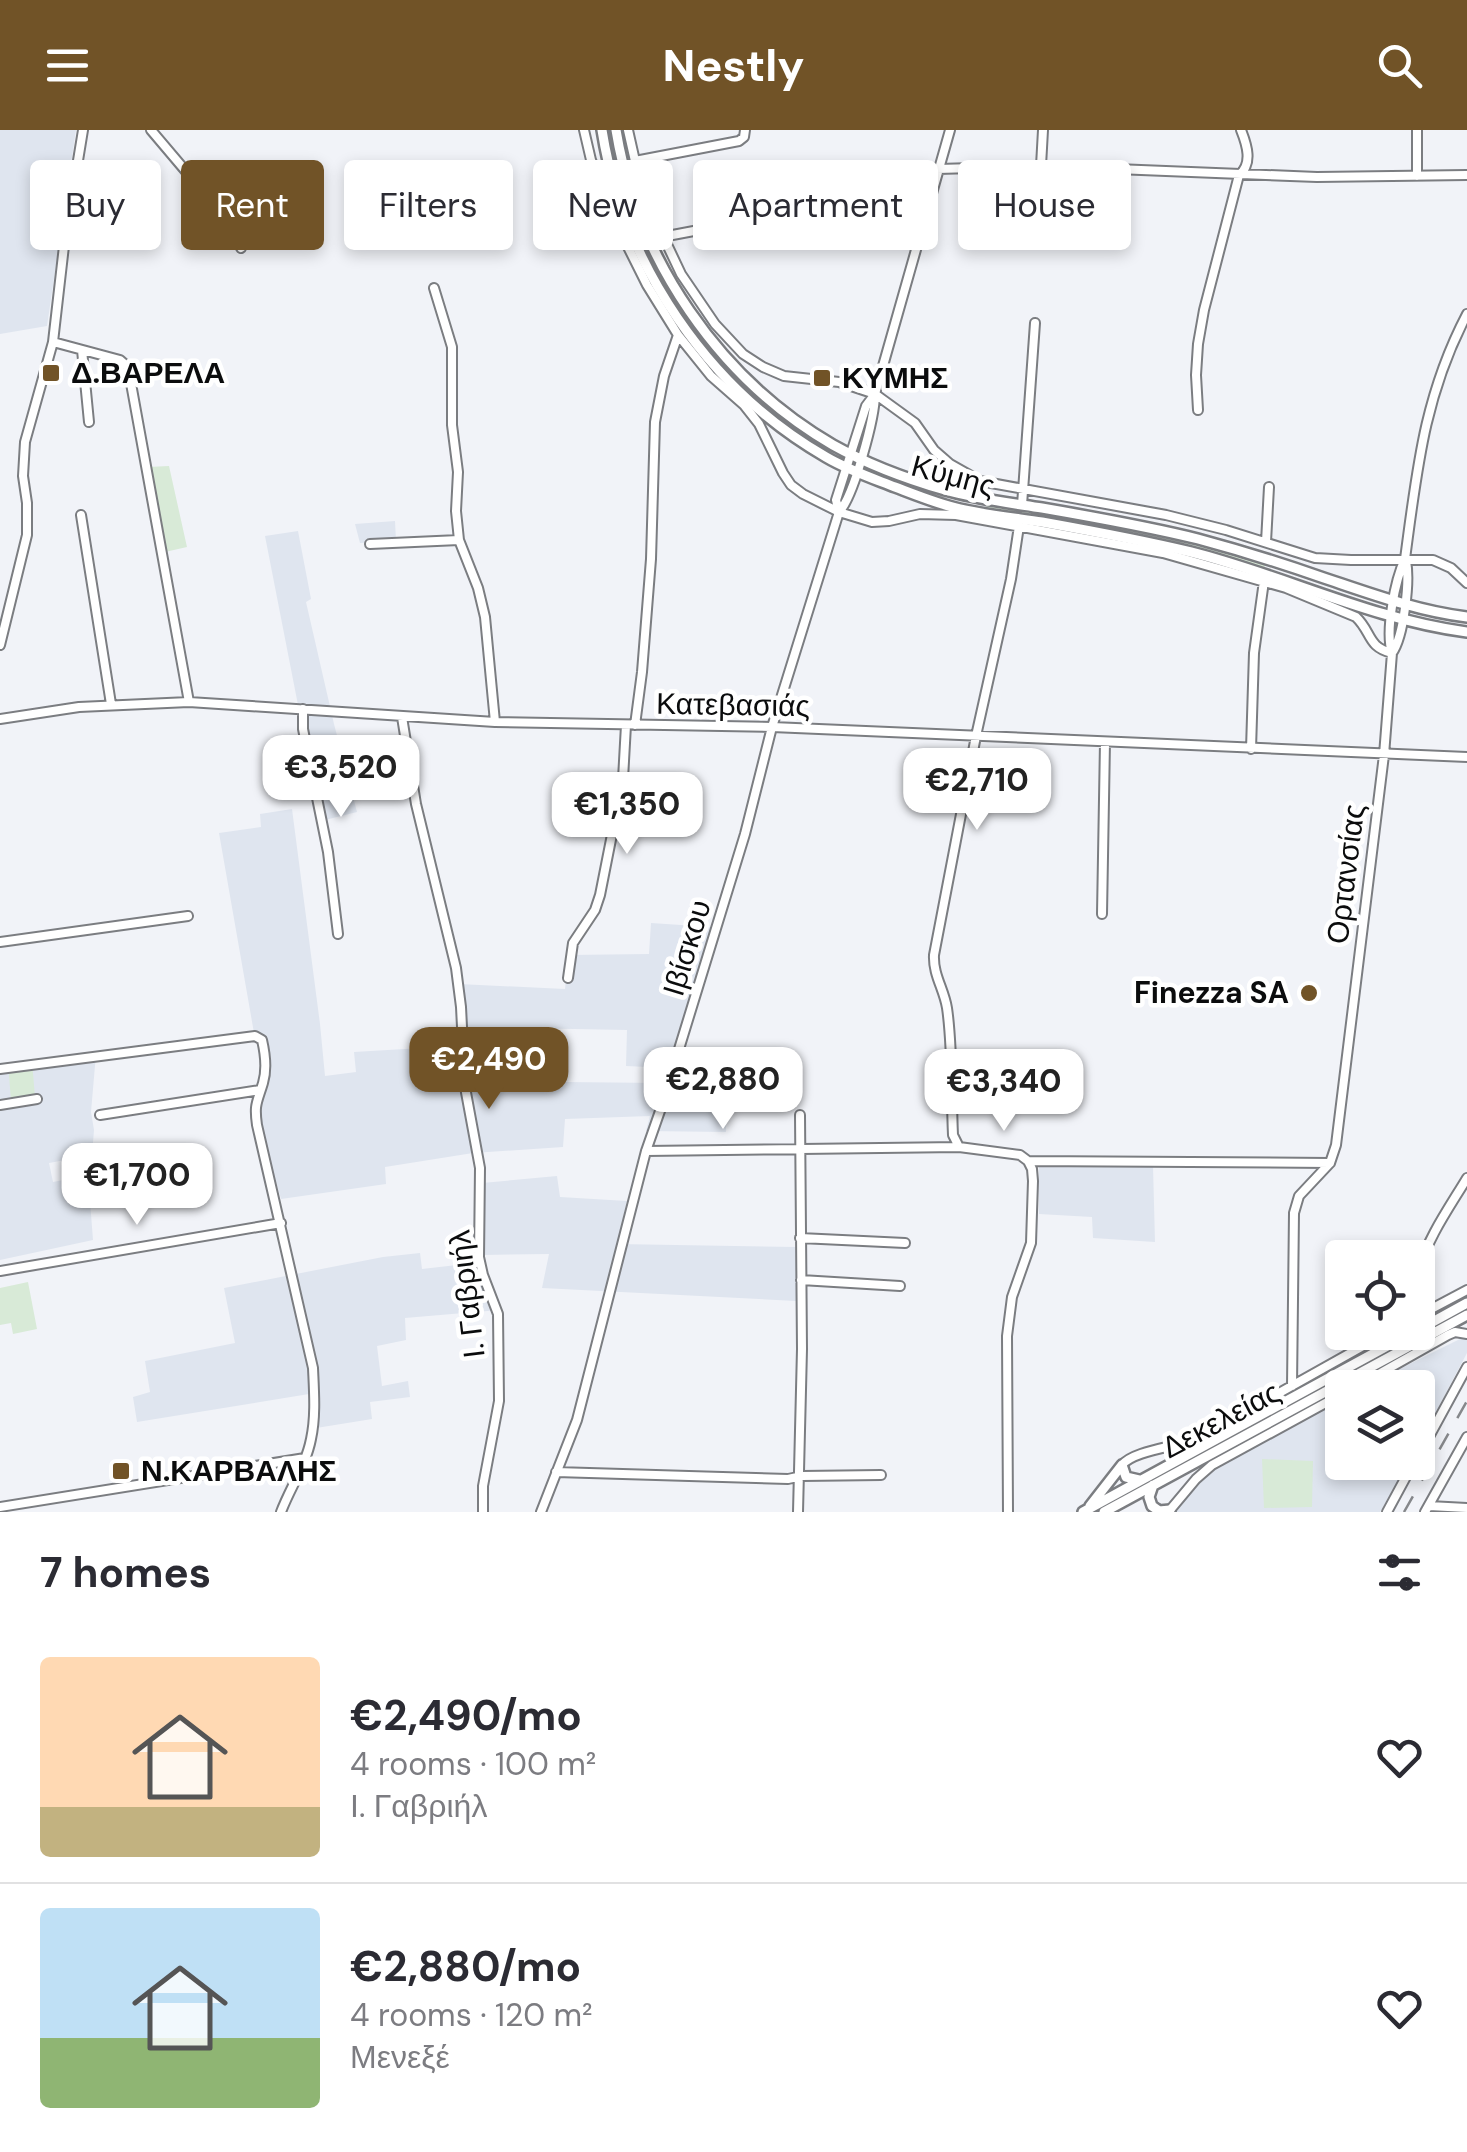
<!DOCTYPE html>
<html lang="en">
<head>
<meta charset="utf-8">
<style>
  body { margin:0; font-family:"DM Sans",sans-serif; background:#f7f7f7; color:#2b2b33; height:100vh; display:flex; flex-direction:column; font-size:38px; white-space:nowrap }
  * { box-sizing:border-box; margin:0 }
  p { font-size:32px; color:#7c7c81 }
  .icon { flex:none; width:55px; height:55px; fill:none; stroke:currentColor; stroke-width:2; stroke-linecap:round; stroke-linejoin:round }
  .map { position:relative; height:1382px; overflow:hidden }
  .sheet { display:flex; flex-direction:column; background:#fff; flex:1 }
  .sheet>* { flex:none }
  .top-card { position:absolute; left:30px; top:30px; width:1408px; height:90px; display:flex; gap:20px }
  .fabs { position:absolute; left:1325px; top:1110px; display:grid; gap:20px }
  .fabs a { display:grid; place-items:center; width:110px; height:110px; border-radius:10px; background:#fff; box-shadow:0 5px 15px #0003; font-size:50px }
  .price { position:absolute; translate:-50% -85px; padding:0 22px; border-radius:20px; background:#fff; color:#222; font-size:32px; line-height:65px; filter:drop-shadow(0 2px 5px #0008) }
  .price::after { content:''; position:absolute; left:50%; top:60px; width:30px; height:22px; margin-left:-15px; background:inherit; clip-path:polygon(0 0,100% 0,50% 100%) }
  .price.selected { background:#715327; color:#fff }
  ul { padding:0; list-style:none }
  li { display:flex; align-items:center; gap:30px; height:250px; padding:0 40px }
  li+li { border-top:2px solid #e1e1e2 }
  li span { display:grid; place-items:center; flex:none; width:280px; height:200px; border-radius:10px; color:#555 }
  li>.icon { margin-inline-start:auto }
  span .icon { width:120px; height:120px; fill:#fffc; stroke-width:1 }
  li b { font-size:42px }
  h2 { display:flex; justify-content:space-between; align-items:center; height:120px; padding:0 40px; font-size:42px }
  .pill { padding:0 35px; border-radius:10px; background:#fff; box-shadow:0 5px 15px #0003; font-size:35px; line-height:90px }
  .pill.selected { background:#715327; color:#fff }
  header { display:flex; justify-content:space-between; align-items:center; height:130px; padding:0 40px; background:#715327; color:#fff; font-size:45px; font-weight:700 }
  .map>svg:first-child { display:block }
  .built { fill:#dfe5ef }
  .green { fill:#d8ead7 }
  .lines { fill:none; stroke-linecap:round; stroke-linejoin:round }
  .minor-casing { stroke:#7b7d81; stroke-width:12 }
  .major-casing { stroke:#7b7d81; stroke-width:14 }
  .minor { stroke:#fff; stroke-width:8 }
  .major { stroke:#fff; stroke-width:9 }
  .rail { stroke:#86888b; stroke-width:2.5; stroke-dasharray:18 18; stroke-linecap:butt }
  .poi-dot { fill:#715327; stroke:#fff; stroke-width:4 }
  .labels { text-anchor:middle; stroke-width:9; stroke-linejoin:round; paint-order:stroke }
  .poi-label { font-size:30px; font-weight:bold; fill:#0b0c0d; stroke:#fff; text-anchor:start }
  .street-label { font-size:30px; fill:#0b0c0d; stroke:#fff }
</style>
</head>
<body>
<header><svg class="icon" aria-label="menu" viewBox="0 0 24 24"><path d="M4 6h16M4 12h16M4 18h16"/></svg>Nestly<svg class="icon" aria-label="search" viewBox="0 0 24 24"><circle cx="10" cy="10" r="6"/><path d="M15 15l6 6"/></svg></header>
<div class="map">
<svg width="1467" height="1382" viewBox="0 0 1467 1382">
  <rect width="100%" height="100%" fill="#f1f3f8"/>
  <path class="built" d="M0 0H76L47 196 0 204Z
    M395 391 396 411 360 413 355 394Z
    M298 401 311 469 306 472 334 594 357 682 321 691 304 598 305 576 298 575 265 406Z
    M292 679 320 894 325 946 356 942 354 922 556 910 563 952 662 953V959L727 960 726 1002 646 1001 650 986 565 989 563 1017 473 1023 385 1037 386 1054 281 1069 261 1001 258 973 269 954 264 909 254 903 219 703 261 697 260 684Z
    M651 793 711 797 668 938 626 936 627 900 465 897 459 854 565 859 568 825 649 824Z
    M96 924 91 982 94 1000 92 1025 49 1033 53 1052 88 1045 93 1110 0 1130V935L8 934 12 970 32 931Z
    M1039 1035 1153 1036 1155 1112 1093 1108 1092 1087 1039 1084Z
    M557 1046 560 1067 627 1071 617 1114 796 1117V1171L542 1158 549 1124 482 1125V1053Z
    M420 1123 422 1139 483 1132 486 1144 496 1164 499 1180 405 1188 406 1210 377 1216 382 1256 408 1251 410 1267 370 1272 372 1289 310 1299 309 1264 137 1292 133 1267 150 1262 145 1231 235 1213 224 1158 383 1127Z
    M1464 1207 1467 1210V1223L1418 1316V1258L1363 1257Z
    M1342 1268V1332L1408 1333 1380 1382H1175L1212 1335Z"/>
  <path class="green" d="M606 0H611C625 90 669 170 729 237L726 240C684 195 647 141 627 83 618 56 612 28 606 0Z
    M169 336 187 417 165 422 148 337Z
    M987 373 1149 402 1266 434 1264 438 1148 407 986 379Z
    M32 931 35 967 11 970 8 934Z
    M28 1152 37 1199 13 1204 11 1193 0 1195V1158Z
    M1262 1329 1313 1331 1312 1377 1264 1378Z"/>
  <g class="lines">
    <defs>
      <path id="minor" d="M151 0 228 91 241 118
        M584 0 591 30 622 105 647 155 678 205 711 246 744 275 759 294 783 343 791 355 803 364 839 382 872 392 889 391 920 384 956 385 1163 423 1286 458 1356 487C1372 502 1367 517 1392 523
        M628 0 635 31 654 87 681 144 715 194 743 224 763 237 784 246 839 252 875 264 915 293 934 320 950 334 980 351 1166 385 1226 400 1315 428 1351 430H1433L1451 438 1467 453
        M635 31 739 11 744 7 745 0
        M1041 36 1043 0
        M938 39 1041 36 1317 47 1467 45
        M1417 46V0
        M662 107 699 100 926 80
        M434 158 452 217V295L458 342 456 381 459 410 478 458 485 487 495 592
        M53 212 120 230 128 237 189 572
        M82 220 89 292
        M1198 280 1196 245 1198 214 1204 180 1239 45C1253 34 1247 15 1241 0
        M1022 375 1035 193
        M839 382 836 370 866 276 875 264
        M81 385 111 574
        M1266 412 1269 357
        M370 414 459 410
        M0 515 27 405V373L23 346 25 312 53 212 64 116 83 0
        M1392 523C1404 506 1410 451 1406 431
        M303 579V599L328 722 338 804
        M402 587 416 674 456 838 461 877 465 957 480 1038 479 1127 483 1145 498 1184 499 1271 483 1356V1382
        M0 589 79 577 189 572 495 592 772 597 1467 627
        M635 595 642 542 651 429 655 292 664 246 678 205
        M1251 619 1254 523 1264 451
        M1102 784 1105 612
        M0 812 188 786
        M568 848 573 813 595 780 600 765 623 649 626 595
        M0 939 255 906 262 910C265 923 267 940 263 953 257 973 254 974 257 995L313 1238C314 1261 316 1286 311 1309 306 1335 290 1358 281 1382
        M0 975 37 969
        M100 985 260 960
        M959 1017 953 1005C951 963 953 919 947 878 944 859 933 845 934 825L976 606 1011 449 1019 396
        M646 1021 959 1017 1020 1025 1028 1031 1330 1033
        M800 1108 905 1113
        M0 1141 281 1093
        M1418 1142C1428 1107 1449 1078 1467 1048
        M801 1150 900 1156
        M1418 1186 1467 1160
        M1292 1256 1294 1083 1299 1066 1330 1033 1336 1015 1384 625 1392 523C1385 501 1395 450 1405 429 1417 340 1424 266 1467 184
        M1354 1258 1448 1205 1455 1202 1467 1204
        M1418 1327 1467 1237
        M1122 1335C1134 1320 1178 1317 1199 1308L1388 1202
        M556 1342 788 1349 802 1346 881 1345
        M1429 1376 1467 1378
        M0 1377 305 1328
        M1170 1380 1196 1349 1212 1335 1342 1264
        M541 1382 577 1290 646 1021 660 981 745 704 772 597 839 382C854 366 875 287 875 264L950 0
        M798 1382 802 1219 800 985
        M1008 1382 1007 1206 1012 1167 1031 1113 1033 1051 1032 1039 1028 1031
        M1387 1382 1414 1332
        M1425 1382 1467 1307"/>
      <path id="major" d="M602 0C623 134 708 259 826 327 848 340 872 348 895 357 916 365 938 374 960 379 987 385 1015 388 1042 392 1092 401 1141 410 1191 422 1283 445 1373 490 1467 502
        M616 0C637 129 719 249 833 315 867 334 907 349 945 360 976 369 1010 373 1042 378 1094 387 1146 396 1198 409 1239 420 1281 433 1321 447 1369 463 1417 481 1467 487
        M1418 1200 1467 1173
        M1153 1355 1149 1367 1152 1376 1159 1381 1170 1380
        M1090 1376 1122 1335 1126 1347 1139 1350
        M1083 1382 1413 1202
        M1104 1382 1467 1185"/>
    </defs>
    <use href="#minor" class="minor-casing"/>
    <use href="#major" class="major-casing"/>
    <use href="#minor" class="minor"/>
    <use href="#major" class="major"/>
    <path class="rail" d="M1404 1382 1467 1271"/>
  </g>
  <g class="poi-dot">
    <rect x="41" y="233" width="20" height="20" rx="5"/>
    <rect x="812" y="238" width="20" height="20" rx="5"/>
    <circle cx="1309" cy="863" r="10"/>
    <rect x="111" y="1331" width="20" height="20" rx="5"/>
  </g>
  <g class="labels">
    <g class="poi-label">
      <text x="71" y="253">Δ.ΒΑΡΕΛΑ</text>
      <text x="842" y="258">ΚΥΜΗΣ</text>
      <text x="1289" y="873" text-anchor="end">Finezza SA</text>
      <text x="141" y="1351">Ν.ΚΑΡΒΑΛΗΣ</text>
    </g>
    <g class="street-label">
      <text transform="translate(953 346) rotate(15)" y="10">Κύμης</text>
      <text transform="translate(733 575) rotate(1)" y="10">Κατεβασιάς</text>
      <text transform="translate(1346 744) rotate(-83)" y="10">Ορτανσίας</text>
      <text transform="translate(687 818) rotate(-73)" y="10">Ιβίσκου</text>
      <text transform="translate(467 1164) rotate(-97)" y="10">Ι. Γαβριήλ</text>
      <text transform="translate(1221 1290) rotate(-28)" y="10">Δεκελείας</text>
    </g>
  </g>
</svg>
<div class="fabs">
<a><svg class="icon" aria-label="locate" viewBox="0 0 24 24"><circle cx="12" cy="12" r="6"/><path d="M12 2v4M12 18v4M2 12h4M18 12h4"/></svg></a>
<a><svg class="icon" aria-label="layers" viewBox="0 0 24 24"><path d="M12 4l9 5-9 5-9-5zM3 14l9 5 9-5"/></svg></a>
</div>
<b class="price" style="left:341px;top:690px">€3,520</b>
<b class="price" style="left:977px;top:703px">€2,710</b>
<b class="price" style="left:627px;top:727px">€1,350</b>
<b class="price selected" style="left:489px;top:982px">€2,490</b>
<b class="price" style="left:723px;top:1002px">€2,880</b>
<b class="price" style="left:1004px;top:1004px">€3,340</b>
<b class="price" style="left:137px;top:1098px">€1,700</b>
<div class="top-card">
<a class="pill">Buy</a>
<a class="pill selected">Rent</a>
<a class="pill">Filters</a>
<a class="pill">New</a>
<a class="pill">Apartment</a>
<a class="pill">House</a>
</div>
</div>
<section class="sheet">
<h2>7 homes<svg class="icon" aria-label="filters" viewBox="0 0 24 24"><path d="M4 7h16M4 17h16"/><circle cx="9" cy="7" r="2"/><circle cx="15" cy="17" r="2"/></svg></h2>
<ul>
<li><span style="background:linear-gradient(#ffd9b3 75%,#c2b280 0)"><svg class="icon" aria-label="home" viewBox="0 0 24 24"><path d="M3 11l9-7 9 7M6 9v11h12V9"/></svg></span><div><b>€2,490/mo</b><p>4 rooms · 100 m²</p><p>Ι. Γαβριήλ</p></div><svg class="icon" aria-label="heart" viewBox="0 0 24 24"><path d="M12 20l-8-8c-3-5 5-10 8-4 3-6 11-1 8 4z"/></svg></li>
<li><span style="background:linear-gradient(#bfe0f5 65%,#8fb573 0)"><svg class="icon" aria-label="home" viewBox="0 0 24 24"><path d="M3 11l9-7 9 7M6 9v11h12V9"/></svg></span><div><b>€2,880/mo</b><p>4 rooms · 120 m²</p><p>Μενεξέ</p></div><svg class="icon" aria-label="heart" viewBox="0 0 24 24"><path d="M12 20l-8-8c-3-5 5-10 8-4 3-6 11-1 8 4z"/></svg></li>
</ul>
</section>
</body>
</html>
